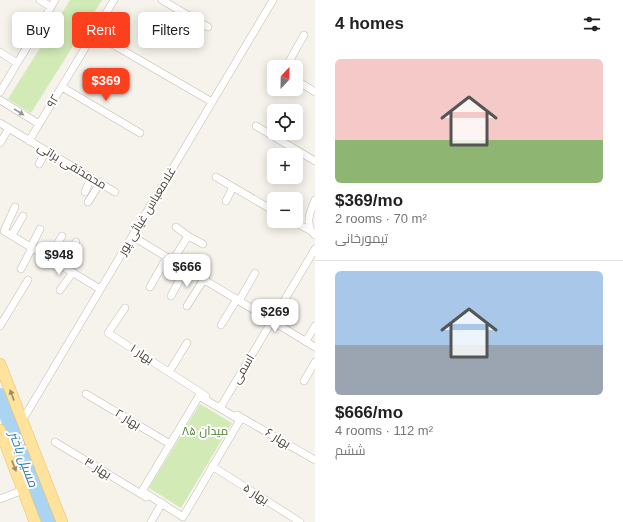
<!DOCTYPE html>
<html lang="en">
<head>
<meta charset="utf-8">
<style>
  body { margin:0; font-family:Helvetica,Cairo,sans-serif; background:#f2f2f2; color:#222; height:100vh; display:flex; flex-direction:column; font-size:15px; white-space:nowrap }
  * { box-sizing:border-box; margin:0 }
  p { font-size:13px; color:#767676 }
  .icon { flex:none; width:22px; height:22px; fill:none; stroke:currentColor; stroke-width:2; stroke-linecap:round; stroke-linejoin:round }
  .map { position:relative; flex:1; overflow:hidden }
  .panel { display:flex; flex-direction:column; background:#fff; width:308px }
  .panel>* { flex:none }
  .banner { position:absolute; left:12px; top:12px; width:243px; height:36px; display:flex; gap:8px }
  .needle { width:26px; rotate:22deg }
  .controls { position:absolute; left:267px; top:60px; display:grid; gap:8px }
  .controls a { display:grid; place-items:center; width:36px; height:36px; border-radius:6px; background:#fff; box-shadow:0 2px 10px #0003; font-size:20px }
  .price { position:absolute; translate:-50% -34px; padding:0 9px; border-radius:8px; background:#fff; color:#222; font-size:13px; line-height:26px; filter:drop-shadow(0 1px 2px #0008) }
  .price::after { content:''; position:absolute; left:50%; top:24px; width:12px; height:9px; margin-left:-6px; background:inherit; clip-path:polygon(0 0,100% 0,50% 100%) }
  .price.on { background:#fc3f1d; color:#fff }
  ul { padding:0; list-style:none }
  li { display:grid; align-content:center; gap:8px; height:212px; padding:0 20px }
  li+li { border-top:1px solid #e0e0e0 }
  li span { display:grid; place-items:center; height:124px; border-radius:6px; color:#555 }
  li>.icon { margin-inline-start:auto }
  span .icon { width:72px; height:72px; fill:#fffc; stroke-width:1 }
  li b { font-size:17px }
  h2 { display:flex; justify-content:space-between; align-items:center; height:48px; padding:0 20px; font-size:17px }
  .tag { padding:0 14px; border-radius:6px; background:#fff; box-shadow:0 2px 10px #0003; font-size:14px; line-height:36px }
  .tag.on { background:#fc3f1d; color:#fff }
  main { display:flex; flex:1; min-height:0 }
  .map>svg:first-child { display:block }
  .green { fill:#d2eab5 }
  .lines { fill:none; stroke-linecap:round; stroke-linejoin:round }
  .river { stroke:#a9d4f2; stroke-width:16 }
  .minor-casing { stroke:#c2bbae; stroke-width:8 }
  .primary-casing { stroke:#e6c16a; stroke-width:12 }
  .minor { stroke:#fff; stroke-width:7 }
  .primary { stroke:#ffe39c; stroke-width:11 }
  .oneway { fill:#9c9892 }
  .oneway2 { fill:#9c8c66 }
  .labels { text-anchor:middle; stroke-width:4; stroke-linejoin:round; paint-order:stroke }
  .street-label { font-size:12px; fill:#4b4439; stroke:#fff }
  .park-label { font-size:12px; fill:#4a7f2a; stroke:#fff }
  .water-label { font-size:13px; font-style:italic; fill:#2e7ab2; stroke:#fff }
</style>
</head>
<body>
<main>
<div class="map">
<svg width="315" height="522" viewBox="0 0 315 522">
  <rect width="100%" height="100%" fill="#f6f3ec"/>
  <path class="green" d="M70 0H102L31 113 8 99Z
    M200 404 232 423 181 508 149 488Z"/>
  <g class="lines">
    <path class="river" d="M0 396 48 522"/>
    <defs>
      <path id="minor" d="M40 0 51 7
        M162 0 208 27
        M93 33 212 102
        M0 52 17 63
        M286 67 304 35
        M296 80 315 92
        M62 87 140 133
        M0 92 55 0
        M0 100 39 124
        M0 123 115 192
        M256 126 315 161
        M29 141 114 0
        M0 143 9 128
        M39 164 46 151
        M216 177 274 211
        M85 192 91 178
        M315 200C310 211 304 226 315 235
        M226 201 233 187
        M88 202 100 183
        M15 207 4 231 100 289
        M292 221 311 231
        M176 227 188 236
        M12 235 23 216
        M132 236 315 347
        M31 247 40 229
        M49 258 62 236
        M173 260 188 236 203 244
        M62 266 76 242
        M21 269 32 248
        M150 287 167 257
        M60 290 73 272
        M171 296 186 268
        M239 301 255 273
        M187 306 204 279
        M125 308 108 333 206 396
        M221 325 237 299
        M0 326 28 280
        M306 341 315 326
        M169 372 187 343
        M304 381 315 362
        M86 394 170 444
        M199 396 240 420 183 517 142 491Z
        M220 408 315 249
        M237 415 315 460
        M22 421 273 0
        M55 442 146 497
        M212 466 300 522
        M0 499 23 490
        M151 522 162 503"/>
      <path id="primary" d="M0 364 62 522
        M0 430 35 522"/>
    </defs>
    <use href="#minor" class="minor-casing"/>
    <use href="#primary" class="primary-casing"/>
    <use href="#minor" class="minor"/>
    <use href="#primary" class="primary"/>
  </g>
  <defs><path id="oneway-solid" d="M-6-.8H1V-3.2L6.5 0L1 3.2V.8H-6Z"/></defs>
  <use class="oneway" href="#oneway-solid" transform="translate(19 112) rotate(32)"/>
  <g class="oneway2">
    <use href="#oneway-solid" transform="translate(12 395) rotate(-110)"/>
    <use href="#oneway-solid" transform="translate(14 466) rotate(69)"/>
  </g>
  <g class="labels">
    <g class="street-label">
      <text transform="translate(53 101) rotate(-59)" y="4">۹۲</text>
      <text transform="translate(72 166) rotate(31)" y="4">محمدتقی براتی</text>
      <text transform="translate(147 211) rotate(-59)" y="4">غلامعباس غیاثی پور</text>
      <text transform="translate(142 354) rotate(33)" y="4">بهار ۱</text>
      <text transform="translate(243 369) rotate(-59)" y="4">اسمی</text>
      <text transform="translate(128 419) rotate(31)" y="4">بهار ۲</text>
      <text transform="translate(278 438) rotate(31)" y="4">بهار ۶</text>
      <text transform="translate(98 468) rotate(32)" y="4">بهار ۳</text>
      <text transform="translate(256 494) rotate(33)" y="4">بهار ۵</text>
    </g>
    <g class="park-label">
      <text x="205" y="435">میدان ۸۵</text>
    </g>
    <g class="water-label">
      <text transform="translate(24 459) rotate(69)" y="5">مسیل باختر</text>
    </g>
  </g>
</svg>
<div class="controls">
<a><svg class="needle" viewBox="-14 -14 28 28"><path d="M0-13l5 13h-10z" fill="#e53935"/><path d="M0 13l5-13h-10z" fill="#767676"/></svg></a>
<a><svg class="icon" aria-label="locate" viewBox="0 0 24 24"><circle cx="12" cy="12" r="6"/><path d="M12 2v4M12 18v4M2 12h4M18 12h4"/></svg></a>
<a>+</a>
<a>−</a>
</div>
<b class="price on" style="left:106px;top:102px">$369</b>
<b class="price" style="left:59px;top:276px">$948</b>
<b class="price" style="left:187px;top:288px">$666</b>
<b class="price" style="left:275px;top:333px">$269</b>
<div class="banner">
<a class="tag">Buy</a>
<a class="tag on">Rent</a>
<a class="tag">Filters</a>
</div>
</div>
<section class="panel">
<h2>4 homes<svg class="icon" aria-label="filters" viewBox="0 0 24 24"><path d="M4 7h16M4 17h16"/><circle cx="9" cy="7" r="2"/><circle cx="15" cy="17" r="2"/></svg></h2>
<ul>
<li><span style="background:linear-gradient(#f6c9c9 65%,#8fb573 0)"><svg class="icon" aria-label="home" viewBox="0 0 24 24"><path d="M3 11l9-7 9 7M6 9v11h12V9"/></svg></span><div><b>$369/mo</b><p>2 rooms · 70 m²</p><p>تیمورخانی</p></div></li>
<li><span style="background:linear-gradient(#a9c7e8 60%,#9aa5b1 0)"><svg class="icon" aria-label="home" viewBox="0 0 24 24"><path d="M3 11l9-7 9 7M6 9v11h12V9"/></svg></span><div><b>$666/mo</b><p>4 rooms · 112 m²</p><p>ششم</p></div></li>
</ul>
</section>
</main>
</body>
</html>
